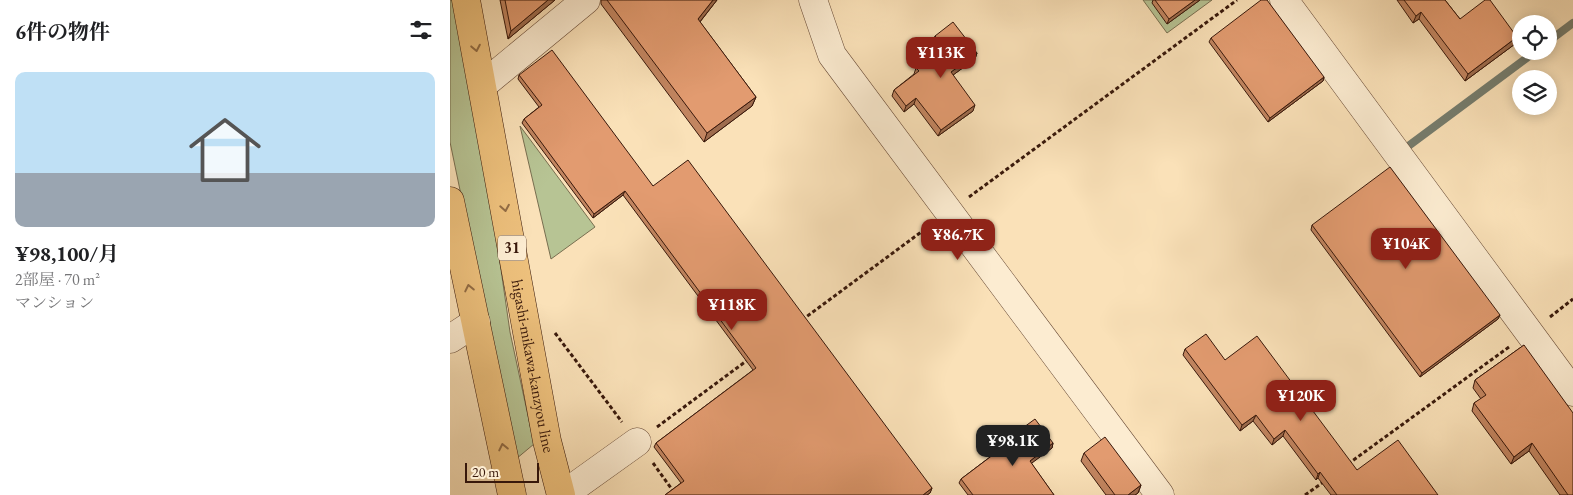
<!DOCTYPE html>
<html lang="ja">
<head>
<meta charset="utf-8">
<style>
  body { margin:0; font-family:"EB Garamond","Noto Serif JP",serif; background:#f6f6f6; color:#202124; height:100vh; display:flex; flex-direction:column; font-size:19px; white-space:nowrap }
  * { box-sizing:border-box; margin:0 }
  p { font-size:16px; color:#757577 }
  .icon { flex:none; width:28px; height:28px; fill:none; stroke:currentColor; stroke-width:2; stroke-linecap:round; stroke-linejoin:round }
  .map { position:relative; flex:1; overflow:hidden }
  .side { display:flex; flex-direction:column; background:#fff; width:450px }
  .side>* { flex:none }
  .tools { position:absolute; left:1062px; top:15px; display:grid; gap:10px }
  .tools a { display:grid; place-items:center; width:45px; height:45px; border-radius:50%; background:#fff; box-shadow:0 2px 12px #0003; font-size:25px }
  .scale { position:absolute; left:15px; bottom:12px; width:74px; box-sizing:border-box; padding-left:5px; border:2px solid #38180b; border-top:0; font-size:14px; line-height:18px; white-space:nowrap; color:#38180b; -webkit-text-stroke:4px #fcecd1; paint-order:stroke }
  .price { position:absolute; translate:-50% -42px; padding:0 11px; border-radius:10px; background:#8f2418; color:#fff; font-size:16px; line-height:32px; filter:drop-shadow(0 1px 2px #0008) }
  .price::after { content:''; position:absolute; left:50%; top:30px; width:15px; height:11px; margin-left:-8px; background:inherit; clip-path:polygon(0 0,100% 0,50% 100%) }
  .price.selected { background:#222; color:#fff }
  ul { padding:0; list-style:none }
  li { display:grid; align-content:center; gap:10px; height:265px; padding:0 15px }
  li+li { border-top:1px solid #e0e0e0 }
  li span { display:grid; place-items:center; height:155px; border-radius:10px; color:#555 }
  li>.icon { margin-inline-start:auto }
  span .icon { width:90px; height:90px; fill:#fffc; stroke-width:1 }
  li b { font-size:21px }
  h2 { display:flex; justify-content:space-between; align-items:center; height:60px; padding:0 15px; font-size:21px }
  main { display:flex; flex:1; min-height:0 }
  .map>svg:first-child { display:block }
  .green { fill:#b7c494; stroke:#786e50 }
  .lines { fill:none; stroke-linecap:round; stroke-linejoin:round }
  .stream { stroke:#757c6d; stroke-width:8 }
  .minor-casing { stroke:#684a36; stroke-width:29 }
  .major-casing { stroke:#38180b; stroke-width:29 }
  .path { stroke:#38180b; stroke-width:3; stroke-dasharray:4 2.5; stroke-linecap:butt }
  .minor { stroke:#fcecd1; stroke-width:28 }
  .major { stroke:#edc07c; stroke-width:28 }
  .wall { fill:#c28560; stroke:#38180b }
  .shaded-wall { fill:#9e6c4e; stroke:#38180b }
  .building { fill:#e29b70; stroke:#38180b }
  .oneway { stroke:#926c44 }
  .labels { text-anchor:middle; stroke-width:4.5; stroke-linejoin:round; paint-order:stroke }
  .shield { fill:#fcecd1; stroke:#735846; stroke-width:1 }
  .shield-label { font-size:15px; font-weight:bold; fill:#38180b }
  .street-label { font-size:16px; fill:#38180b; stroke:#fcecd1 }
</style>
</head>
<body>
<main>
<section class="side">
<h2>6件の物件<svg class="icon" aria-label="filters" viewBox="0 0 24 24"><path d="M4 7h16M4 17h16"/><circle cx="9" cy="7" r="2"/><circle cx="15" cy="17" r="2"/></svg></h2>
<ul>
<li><span style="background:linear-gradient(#bfe0f5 65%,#9aa5b1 0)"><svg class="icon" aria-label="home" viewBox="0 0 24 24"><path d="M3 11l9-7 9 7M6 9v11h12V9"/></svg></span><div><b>¥98,100/月</b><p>2部屋 · 70 m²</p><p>マンション</p></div></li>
</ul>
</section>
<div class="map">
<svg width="1123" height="495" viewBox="0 0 1123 495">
  <rect width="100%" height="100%" fill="#fae1b8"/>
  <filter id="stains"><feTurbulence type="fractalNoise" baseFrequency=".004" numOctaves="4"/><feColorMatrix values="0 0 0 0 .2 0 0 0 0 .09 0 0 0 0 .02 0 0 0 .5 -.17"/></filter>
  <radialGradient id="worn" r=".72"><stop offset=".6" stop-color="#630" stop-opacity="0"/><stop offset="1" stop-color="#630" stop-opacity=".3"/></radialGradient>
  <path class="green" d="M0 0H4L36 166 60 332 84 444 66 459 0 142Z
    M693 0H762L717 33Z
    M70 126 145 227 101 259Z"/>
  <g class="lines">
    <path class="stream" d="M1099 41 1123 23
      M957 147 1086 51"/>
    <defs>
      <path id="minor" d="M363 0 382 55 710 495
        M834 0 1123 392
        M33 85 136 0
        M0 339 26 322
        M113 495 187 442"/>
      <g id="major">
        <path id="s1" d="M16 0 97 441 111 495"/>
        <path d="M0 201 62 495"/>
      </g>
    </defs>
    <use href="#minor" class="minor-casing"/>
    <use href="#major" class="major-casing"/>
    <path class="path" d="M519 197 787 0
      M1100 317 1123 299
      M352 320 478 227
      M105 333 172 422
      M207 427 299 359
      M203 463 226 495
      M898 464 1059 347
      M855 495 875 481"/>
    <use href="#minor" class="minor"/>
    <use href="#major" class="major"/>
  </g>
  <path class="wall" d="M50 0H105L58 39Z
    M151 0H267L250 22 306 97 302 106 254 142 151 4Z
    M703 0H750L717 24 702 3Z
    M947 0H995L1010 19 1067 37 1065 44 1015 81 969 19 963 23Z
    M485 36 527 53 525 59 503 75 523 111 488 136 464 104 454 112 442 96 444 90 464 74 466 68 475 61 473 58 475 52 485 44 482 42Z
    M761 38 874 77 873 81 818 122 759 42Z
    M69 75 203 186 482 488 480 493 477 495H215L231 483 204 447 206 443 303 370 173 195 143 218 72 123 74 119 89 107 68 79Z
    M862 225 1050 315 1048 319 970 377 861 230Z
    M1074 345 1123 495H1110L1079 451 1061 464 1022 411 1024 403 1031 399 1023 388 1025 380Z
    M735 349 775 360 907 470 988 495H881L868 478 866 480 833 436 822 445 803 421 790 431 733 355Z
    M566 433 603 443 602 448 581 463 604 495H518L509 483 511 479 565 438 564 437Z
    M634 453 691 485 688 493 685 495H656L631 461Z"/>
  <path class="shaded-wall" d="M98 0H105L58 39 61 31Z
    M263 0H267L245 28 248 19Z
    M745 0H750L717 24 719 19Z
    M971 12 969 19 963 23 966 16Z
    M1067 37 1065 44 1015 81 1018 74Z
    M527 53 525 59 499 78 501 72Z
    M874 77 873 81 818 122 820 118Z
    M306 97 302 106 254 142 257 133Z
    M466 98 464 104 454 112 456 106Z
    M525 105 523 111 488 136 491 130Z
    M175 191 173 195 143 218 144 214Z
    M1050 315 1048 319 970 377 972 373Z
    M806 415 803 421 790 431 792 425Z
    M835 430 833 436 822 445 824 439Z
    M603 443 602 448 578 466 580 461Z
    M1082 443 1079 451 1061 464 1064 457Z
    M870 472 868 478 866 480 868 474Z
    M691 485 688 493 685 495H678Z
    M482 488 480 493 477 495H473Z"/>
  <path class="building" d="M55 0H98L61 31Z
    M157 0H263L248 19 306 97 257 133Z
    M705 0H745L719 19Z
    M811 0H817L874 77 820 118 761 38Z
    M954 0H995L1010 19 1035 0H1040L1067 37 1018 74 971 12 966 16Z
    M503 22 527 53 501 72 525 105 491 130 466 98 456 106 444 90 469 71 466 68 480 58 475 52 489 41 485 36Z
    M102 50 203 186 238 160 482 488 473 495H215L234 481 206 443 306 368 175 191 144 214 74 119 92 105 69 75Z
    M940 167 1050 315 972 373 862 225Z
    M756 334 775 360 807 336 907 470 948 440 988 495H887L870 472 868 474 835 430 824 439 806 415 792 425 735 349Z
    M1074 345 1123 413V495H1118L1082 443 1064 457 1024 403 1036 395 1025 380Z
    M585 419 603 443 580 461 604 495H523L511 479 568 436 566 433Z
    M655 437 691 485 678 495H665L634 453Z"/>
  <defs><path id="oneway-chevron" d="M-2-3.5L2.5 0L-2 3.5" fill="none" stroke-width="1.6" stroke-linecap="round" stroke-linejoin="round" transform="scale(1.25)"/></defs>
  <g class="oneway">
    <use href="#oneway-chevron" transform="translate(26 48) rotate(79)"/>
    <use href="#oneway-chevron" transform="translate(55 208) rotate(80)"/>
    <use href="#oneway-chevron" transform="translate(19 288) rotate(-102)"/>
    <use href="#oneway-chevron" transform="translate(53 447) rotate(-102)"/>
  </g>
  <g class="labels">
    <rect class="shield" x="48" y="235.5" width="28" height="25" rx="4"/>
    <g class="shield-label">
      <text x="62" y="253">31</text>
    </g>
    <g class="street-label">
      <text dy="6" stroke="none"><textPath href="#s1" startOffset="372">higashi-mikawa-kanzyou line</textPath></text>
    </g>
  </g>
  <rect width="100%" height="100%" filter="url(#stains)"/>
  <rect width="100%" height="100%" fill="url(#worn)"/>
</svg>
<div class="tools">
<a><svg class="icon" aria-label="locate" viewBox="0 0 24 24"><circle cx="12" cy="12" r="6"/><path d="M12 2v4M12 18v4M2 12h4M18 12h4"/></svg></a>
<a><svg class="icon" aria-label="layers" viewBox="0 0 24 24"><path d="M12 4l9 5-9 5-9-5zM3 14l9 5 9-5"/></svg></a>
</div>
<div class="scale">20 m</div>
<b class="price" style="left:491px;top:79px">¥113K</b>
<b class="price" style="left:508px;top:261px">¥86.7K</b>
<b class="price" style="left:956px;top:270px">¥104K</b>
<b class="price" style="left:282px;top:331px">¥118K</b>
<b class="price" style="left:851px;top:422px">¥120K</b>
<b class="price selected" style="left:563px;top:467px">¥98.1K</b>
</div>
</main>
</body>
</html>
